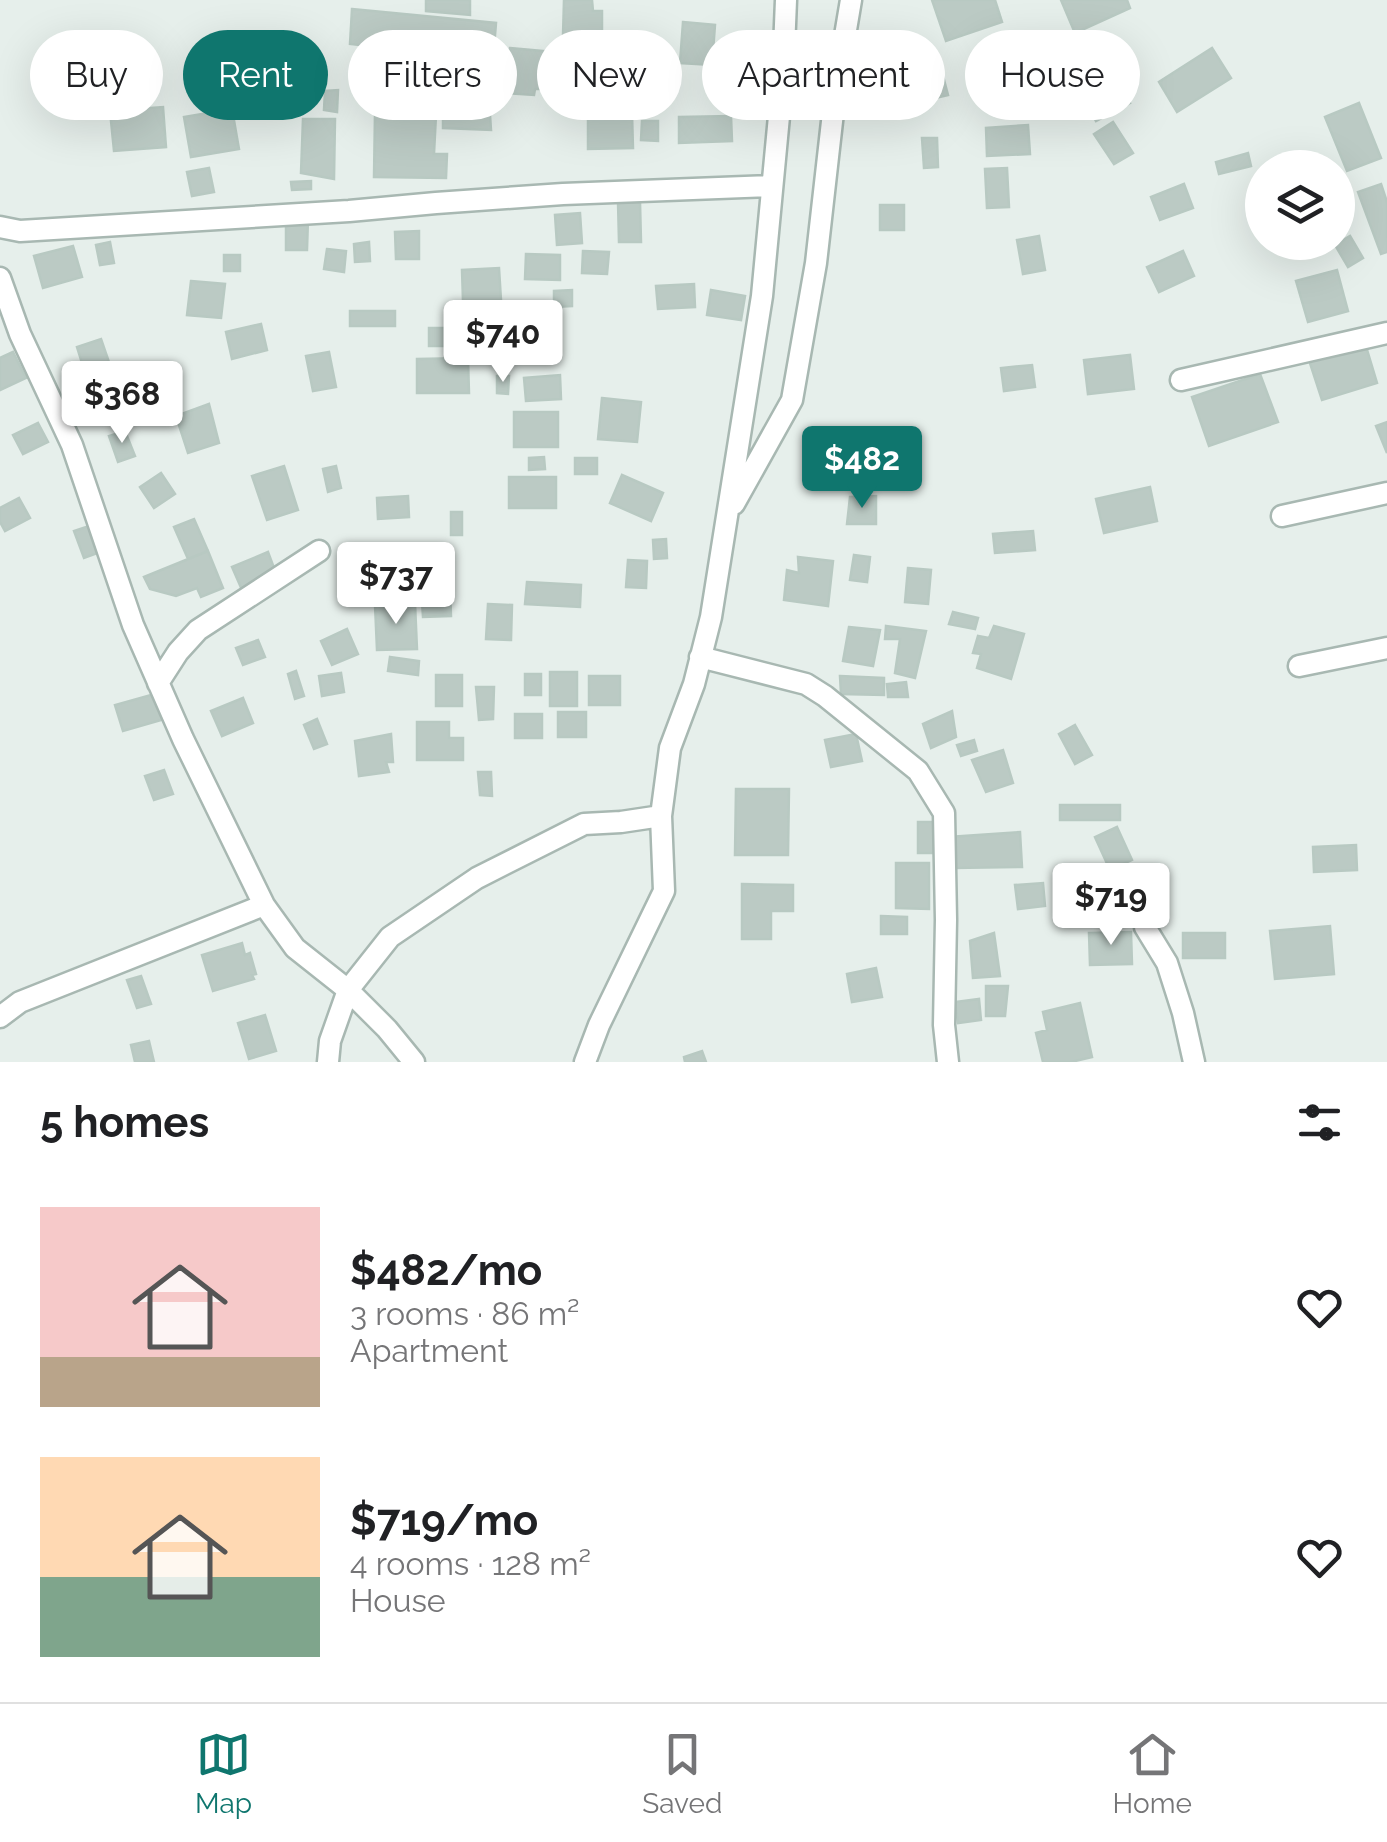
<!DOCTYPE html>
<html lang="en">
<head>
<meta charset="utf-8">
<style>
  body { margin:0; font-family:Raleway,sans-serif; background:#f6f6f6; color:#202124; height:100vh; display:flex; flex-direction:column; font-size:38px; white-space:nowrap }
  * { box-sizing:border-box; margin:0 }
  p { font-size:32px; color:#757577 }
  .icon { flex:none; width:55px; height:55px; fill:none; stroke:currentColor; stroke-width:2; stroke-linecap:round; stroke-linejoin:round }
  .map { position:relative; height:1062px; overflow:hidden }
  .details { display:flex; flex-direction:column; background:#fff; flex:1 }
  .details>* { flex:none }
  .top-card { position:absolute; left:30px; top:30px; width:1328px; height:90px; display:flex; gap:20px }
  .buttons { position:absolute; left:1245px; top:150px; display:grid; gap:20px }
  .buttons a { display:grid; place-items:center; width:110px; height:110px; border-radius:50%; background:#fff; box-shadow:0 10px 40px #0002; font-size:50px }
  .price { position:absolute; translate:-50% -85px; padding:0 22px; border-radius:10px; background:#fff; color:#222; font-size:32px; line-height:65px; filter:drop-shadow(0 2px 5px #0008) }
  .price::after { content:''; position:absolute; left:50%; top:60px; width:30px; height:22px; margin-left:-15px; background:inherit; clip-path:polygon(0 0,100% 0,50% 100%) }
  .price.selected { background:#0f766e; color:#fff }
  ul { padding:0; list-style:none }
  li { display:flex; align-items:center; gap:30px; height:250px; padding:0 40px }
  li span { display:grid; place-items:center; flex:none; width:280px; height:200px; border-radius:0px; color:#555 }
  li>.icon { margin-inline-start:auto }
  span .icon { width:120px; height:120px; fill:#fffc; stroke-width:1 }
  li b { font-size:42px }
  h2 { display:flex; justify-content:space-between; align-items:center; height:120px; padding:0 40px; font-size:42px }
  .tag { padding:0 35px; border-radius:45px; background:#fff; box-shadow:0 10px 40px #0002; font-size:35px; line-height:90px }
  .tag.selected { background:#0f766e; color:#fff }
  .tab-bar { display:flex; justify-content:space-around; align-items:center; height:140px; border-top:2px solid #e0e0e0; background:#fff; font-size:28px; color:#757577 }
  .tab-bar a { display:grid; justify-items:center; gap:5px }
  .tab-bar .selected { color:#0f766e }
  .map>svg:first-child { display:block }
  .building { fill:#bbcac4; stroke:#b8c9c2; stroke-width:2.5 }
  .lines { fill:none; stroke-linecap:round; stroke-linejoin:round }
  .minor-casing { stroke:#a8b8b2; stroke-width:25 }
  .minor { stroke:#fff; stroke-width:20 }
</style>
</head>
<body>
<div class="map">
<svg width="1387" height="1062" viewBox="0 0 1387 1062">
  <rect width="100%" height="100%" fill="#e6efeb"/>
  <path class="building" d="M426 0H470V15L426 11Z
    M564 0H592L593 11H602V34L563 36Z
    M932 0H995L1002 22 946 41Z
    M1061 0H1127L1130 8 1075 33Z
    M352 9 496 23 493 60 350 44Z
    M683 22 715 25 712 65 680 63Z
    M510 48 553 52 552 89H535L534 95 506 93Z
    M1212 48 1231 78 1177 112 1159 82Z
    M1103 51 1130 103 1096 121 1068 69Z
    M618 52H651V73H618Z
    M938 57 948 95 931 99 921 61Z
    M734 59 766 60V75L734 73Z
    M375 70 437 73 438 91 376 90Z
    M338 90 337 112 324 110 325 91Z
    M443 100H489L491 130 443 128Z
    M1359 103 1381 158 1347 171 1325 117Z
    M163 107 166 147 114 151 110 111Z
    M232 109 239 149 191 157 184 117Z
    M375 113 436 115 434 154H447L446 178 374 177Z
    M632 114 633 148 588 149V115Z
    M731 116 732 141 679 143V117Z
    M303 119H335L334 179 301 173Z
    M642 121H658V141L641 140Z
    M1113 122 1133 153 1114 164 1094 134Z
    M1028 125 1030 154 987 156 986 128Z
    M922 138H937L938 167 924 168Z
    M1248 153 1251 166 1219 174 1216 162Z
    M209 168 214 192 192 196 187 172Z
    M1007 168 1009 207 987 208 985 169Z
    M311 181V189L292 190 291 182Z
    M1184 184 1193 208 1160 220 1151 197Z
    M1381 184 1387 202V252L1381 254 1358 192Z
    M618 202H640L641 242H619Z
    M880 205H904V230H880Z
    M580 213 582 243 557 245 555 215Z
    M286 219H308L307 250H286Z
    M419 231V259H396L395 232Z
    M1039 236 1045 270 1023 274 1017 240Z
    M1350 236 1363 258 1348 267 1335 245Z
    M110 242 114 263 100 265 96 245Z
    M369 242 370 261 355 262 354 244Z
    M73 246 82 277 43 288 34 256Z
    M327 249 346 251 344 272 324 269Z
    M583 251 609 252 607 274 582 273Z
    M1183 251 1194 276 1159 292 1147 267Z
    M526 254 560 255V280L525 279Z
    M224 255H240V271H224Z
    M499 268 501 300 463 301 462 270Z
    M1337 270 1348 311 1308 322 1296 281Z
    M191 281 225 284 221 318 187 315Z
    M694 284 695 307 658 309 656 286Z
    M572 290V306L554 307V291Z
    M711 290 745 296 741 320 707 315Z
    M350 311H395V326H350Z
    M261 324 267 350 232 359 226 332Z
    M429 328H467V346H429Z
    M101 339 112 371 87 379 77 347Z
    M1365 343 1377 383 1322 400 1309 360Z
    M13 352 26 378 0 390V358Z
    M329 352 336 387 313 391 306 356Z
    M1130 355 1134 389 1088 394 1084 360Z
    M468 358 469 393H417V359Z
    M1032 365 1035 387 1004 391 1001 368Z
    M1260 374 1278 422 1209 446 1192 397Z
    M560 375 561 399 526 401 524 378Z
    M497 376H509L508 394 497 393Z
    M602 398 641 402 637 442 598 439Z
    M209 404 219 443 188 453 176 416Z
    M514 412H558V447H514Z
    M1387 422V453L1376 426Z
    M38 423 48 442 23 454 13 435Z
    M125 431 135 456 118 462 109 436Z
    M544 457 545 469 529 470V458Z
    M575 458H597V474H575Z
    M284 466 298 510 267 520 252 476Z
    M336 466 341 488 328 492 323 469Z
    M161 473 175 494 154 508 140 487Z
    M622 475 663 493 651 521 610 503Z
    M509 477H556V508H509Z
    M1150 487 1157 521 1104 533 1096 499Z
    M408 496 409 517 378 519 377 498Z
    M876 496V524H847L850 497Z
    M19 498 30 518 5 531 0 522V508Z
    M451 512H462V535H451Z
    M194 519 208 551 188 559 174 527Z
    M92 525 103 551 84 558 74 531Z
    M1033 531 1035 550 995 553 993 534Z
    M666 539 667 558 654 559 653 540Z
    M208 551 223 588 201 597 197 588 176 596 150 589 144 577Z
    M268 552 277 576 242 590 232 567Z
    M854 555 870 557 867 582 850 580Z
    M798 557 833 561 828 606 784 600 787 570 799 573Z
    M628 560 647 561 646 588 626 587Z
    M908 568 931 570 928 604 905 602Z
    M359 579H386V595H359Z
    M527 582 581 585 580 607 525 604Z
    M450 585 451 616 423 617 421 586Z
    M415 603 417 649 377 650 375 605Z
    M488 604 512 605 511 640 486 639Z
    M953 612 978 618 975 629 949 624Z
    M886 626 926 631 915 678 895 673 900 639H885Z
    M994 626 1024 634 1011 679 977 668 981 654 973 653 978 636 989 638Z
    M849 627 880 630 873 666 843 661Z
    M347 629 358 654 332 665 321 641Z
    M258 640 265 657 243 665 236 648Z
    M390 657 419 661 418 675 388 671Z
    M296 671 304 696 295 699 288 674Z
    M550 672H577V706H550Z
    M341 673 344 692 322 696 319 676Z
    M525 674H541V695H525Z
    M436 675H462V706H436Z
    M589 676H620V705H589Z
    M840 676 884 678V695L841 694Z
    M906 682 908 697H888L887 684Z
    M476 687H494L493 719 479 720Z
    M158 693 165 719 123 731 115 705Z
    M243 698 253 723 222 736 211 711Z
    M952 711 956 737 931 748 923 724Z
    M558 712H586V737H558Z
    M515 714H542V738H515Z
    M317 719 327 744 314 749 304 725Z
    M417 722H449V738H463V760H417Z
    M1075 725 1092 755 1075 764 1059 734Z
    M391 734 393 762H386L389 772 359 776 355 741Z
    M856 734 862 761 831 767 825 740Z
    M974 740 977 751 961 756 957 745Z
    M1003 750 1013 783 986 792 972 760Z
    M164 770 173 794 154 800 145 776Z
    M478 772H491L492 796 480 795Z
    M736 789H789L788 855H735Z
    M1060 805H1120V820H1060Z
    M918 822H935V853H918Z
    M1117 827 1132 860 1110 870 1095 837Z
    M1020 832 1022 867 954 868 949 837Z
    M1356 845 1357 870 1314 872 1313 847Z
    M896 863H929V909L896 908Z
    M1043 883 1045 906 1018 909 1015 885Z
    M742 884 793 885V911H771V939H742Z
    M1098 906H1120L1119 925 1096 926Z
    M881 916 907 917V934H881Z
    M1330 926 1334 974 1275 979 1270 931Z
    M1131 932 1132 964 1090 965 1089 933Z
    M994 933 1000 976 973 978 970 941Z
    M1183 933H1225V958H1183Z
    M242 943 245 955 250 953 256 974 252 975 254 979 213 991 202 955Z
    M876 968 882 997 852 1002 847 974Z
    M141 976 151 1004 137 1008 127 980Z
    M986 986H1008L1005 1016H986Z
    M979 999 981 1020 958 1023 955 1002Z
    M1080 1003 1092 1057 1071 1062H1043L1036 1033 1047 1030 1043 1012Z
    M265 1015 276 1051 249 1059 238 1023Z
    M149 1041 154 1062H135L131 1045Z
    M702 1051 706 1062H685L684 1057Z"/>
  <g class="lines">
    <defs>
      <path id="minor" d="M0 227 20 231 349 211 436 203 563 194 771 186
        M0 278 20 334 72 445 133 625 183 739 264 905 295 948 348 990 387 1029 414 1062
        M1181 380 1387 333
        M734 504 792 400 816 263 835 95 851 0
        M1282 516 1387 493
        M700 657 806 684 825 696 918 771 944 813 946 920 944 1025 948 1062
        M1299 666 1387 648
        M158 683 178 652 198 630 319 551
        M1145 927 1167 963 1183 1013 1194 1062
        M0 1017 20 1002 264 905
        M328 1062 330 1041 348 990 390 937 477 878 584 824 621 822 661 816 670 748 694 684 711 617 762 296 783 74 786 0
        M585 1062 599 1025 664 891 661 816"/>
    </defs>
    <use href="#minor" class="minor-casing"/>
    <use href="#minor" class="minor"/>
  </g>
</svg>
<div class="buttons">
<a><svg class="icon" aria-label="layers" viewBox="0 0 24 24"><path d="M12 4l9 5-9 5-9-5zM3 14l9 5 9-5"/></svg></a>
</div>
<b class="price" style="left:503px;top:385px">$740</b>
<b class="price" style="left:122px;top:446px">$368</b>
<b class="price selected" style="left:862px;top:511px">$482</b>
<b class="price" style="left:396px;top:627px">$737</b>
<b class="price" style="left:1111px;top:948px">$719</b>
<div class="top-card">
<a class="tag">Buy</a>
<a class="tag selected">Rent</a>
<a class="tag">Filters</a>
<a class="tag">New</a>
<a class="tag">Apartment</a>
<a class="tag">House</a>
</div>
</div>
<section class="details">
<h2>5 homes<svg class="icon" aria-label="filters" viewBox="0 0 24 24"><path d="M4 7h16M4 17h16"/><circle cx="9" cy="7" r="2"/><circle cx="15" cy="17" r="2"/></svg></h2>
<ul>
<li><span style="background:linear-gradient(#f6c9c9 75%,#b9a48a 0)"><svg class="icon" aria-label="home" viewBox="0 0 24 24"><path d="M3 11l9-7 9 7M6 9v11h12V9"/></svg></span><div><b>$482/mo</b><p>3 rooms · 86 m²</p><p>Apartment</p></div><svg class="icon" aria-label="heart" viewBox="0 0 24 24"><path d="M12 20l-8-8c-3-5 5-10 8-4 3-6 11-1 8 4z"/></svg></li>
<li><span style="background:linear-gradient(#ffd9b3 60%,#7fa58c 0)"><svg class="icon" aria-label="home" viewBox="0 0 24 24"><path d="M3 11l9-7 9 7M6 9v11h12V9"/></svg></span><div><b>$719/mo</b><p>4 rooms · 128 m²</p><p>House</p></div><svg class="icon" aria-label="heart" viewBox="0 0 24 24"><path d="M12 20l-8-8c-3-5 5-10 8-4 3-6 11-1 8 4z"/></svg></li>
</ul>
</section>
<nav class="tab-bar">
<a class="selected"><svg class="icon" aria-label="map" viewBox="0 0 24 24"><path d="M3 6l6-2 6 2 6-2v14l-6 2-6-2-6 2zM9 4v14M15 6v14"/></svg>Map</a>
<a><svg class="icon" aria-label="saved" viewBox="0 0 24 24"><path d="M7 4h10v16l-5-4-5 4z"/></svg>Saved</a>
<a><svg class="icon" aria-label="home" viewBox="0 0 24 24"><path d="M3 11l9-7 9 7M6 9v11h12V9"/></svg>Home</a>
</nav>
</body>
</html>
